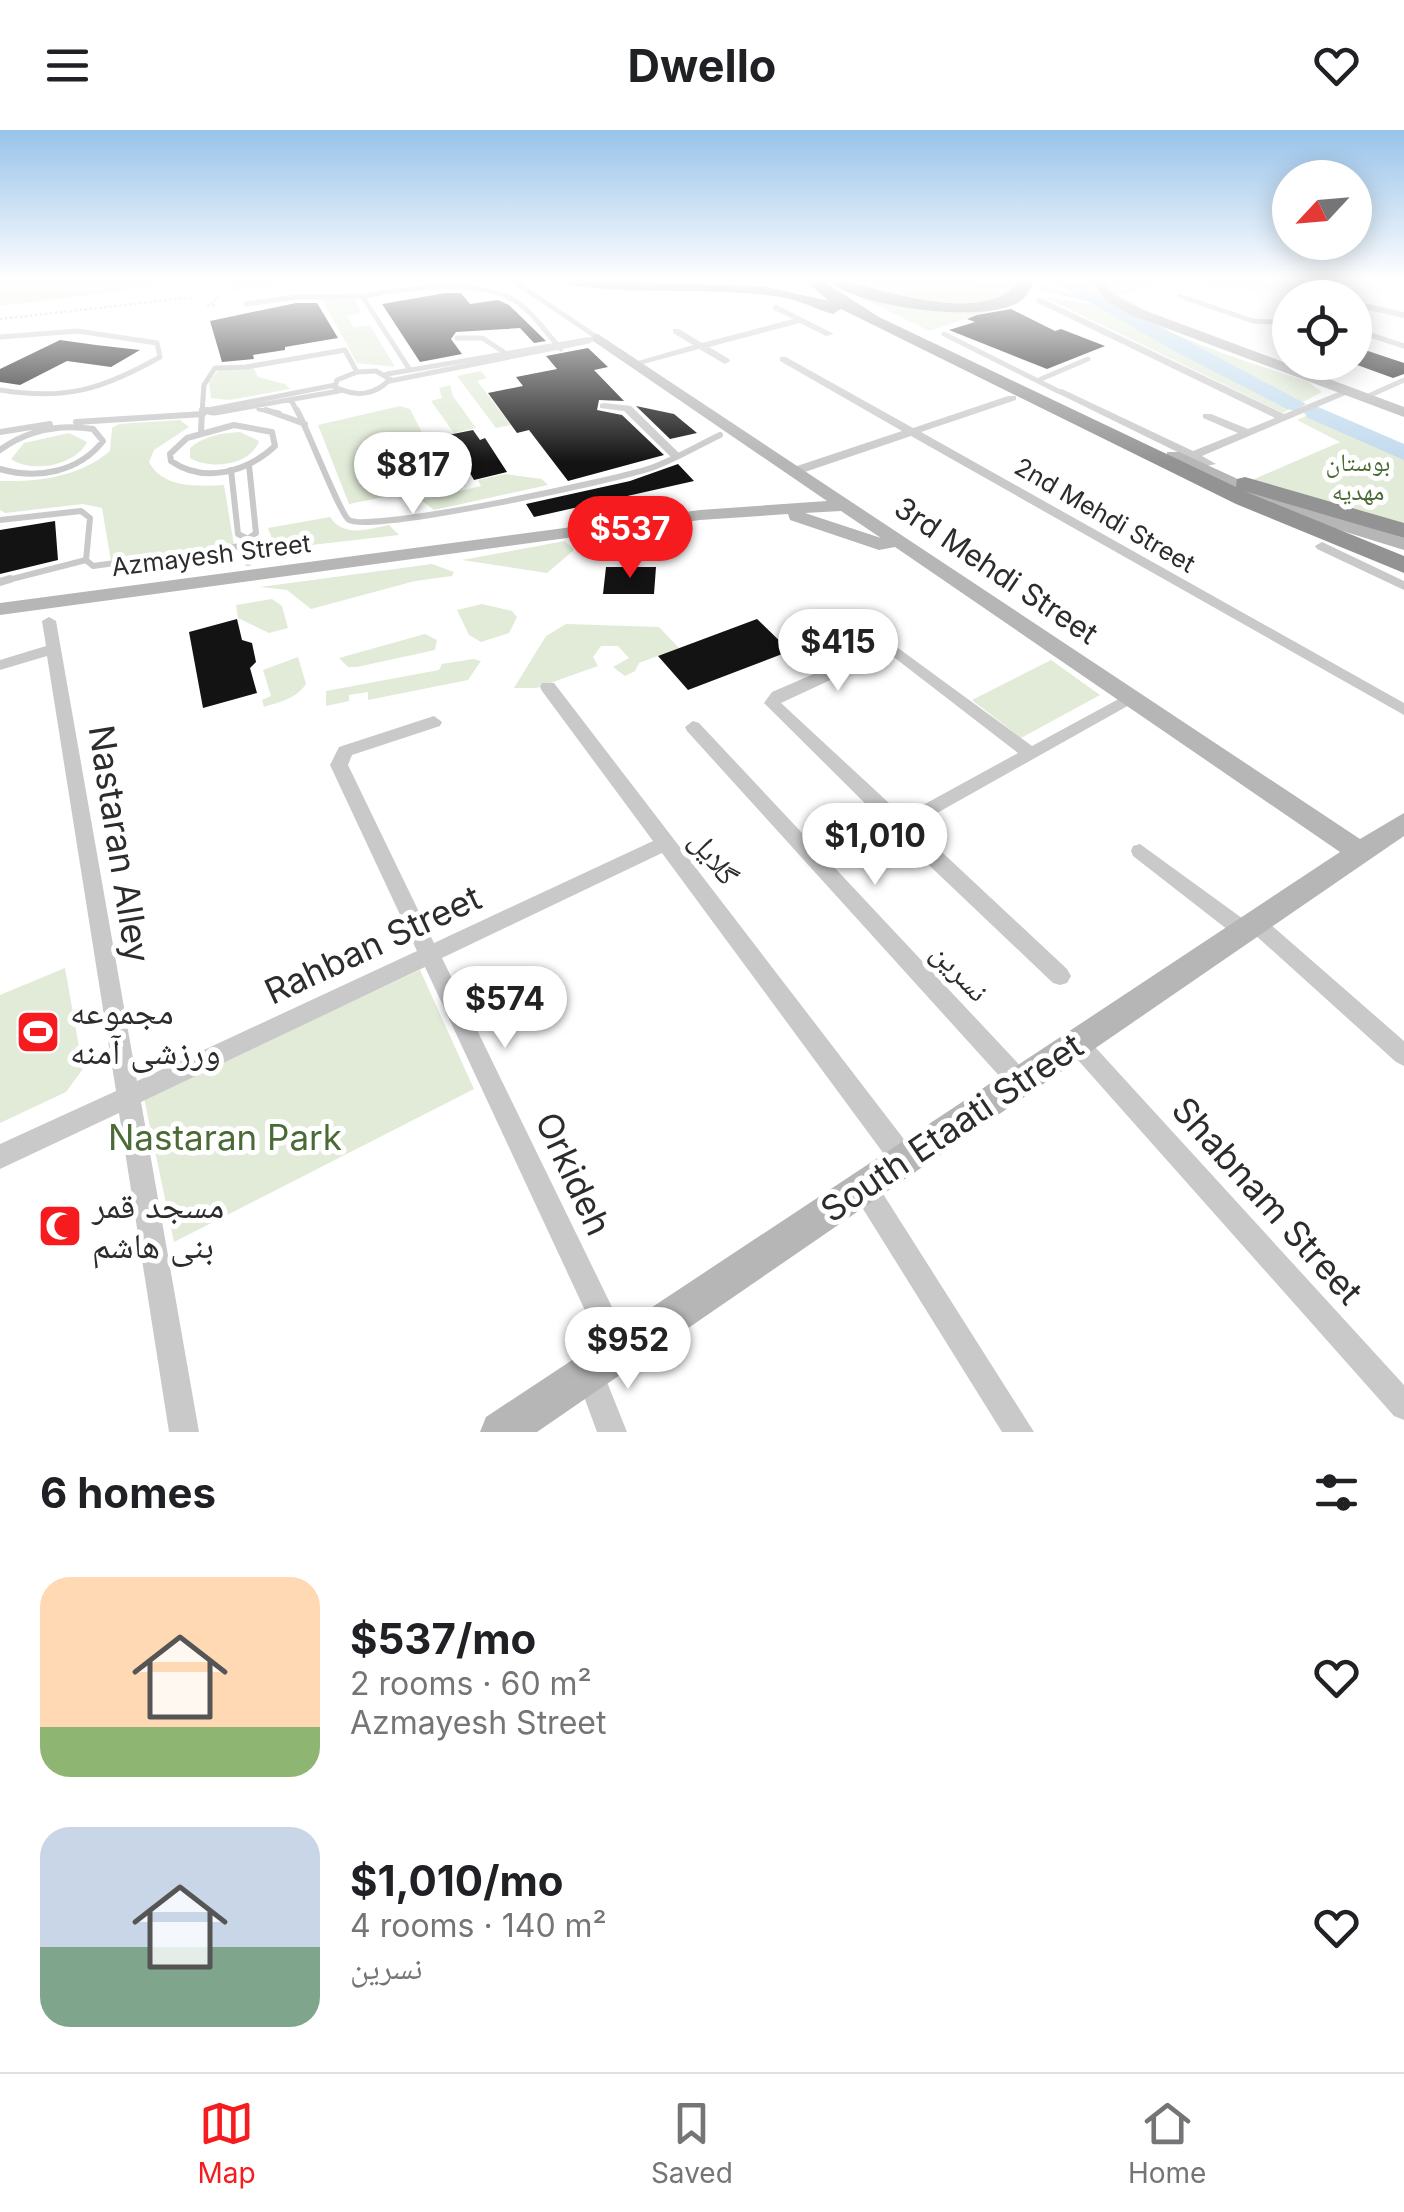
<!DOCTYPE html>
<html lang="en">
<head>
<meta charset="utf-8">
<style>
  body { margin:0; font-family:Inter,"Noto Naskh Arabic",sans-serif; background:#f6f6f6; color:#202124; height:100vh; display:flex; flex-direction:column; font-size:38px; white-space:nowrap }
  * { box-sizing:border-box; margin:0 }
  p { font-size:32px; color:#757577 }
  .icon { flex:none; width:55px; height:55px; fill:none; stroke:currentColor; stroke-width:2; stroke-linecap:round; stroke-linejoin:round }
  .map { position:relative; height:1302px; overflow:hidden }
  .sheet { display:flex; flex-direction:column; background:#fff; flex:1 }
  .sheet>* { flex:none }
  .needle { width:65px; rotate:244deg }
  .fabs { position:absolute; left:1272px; top:30px; display:grid; gap:20px }
  .fabs a { display:grid; place-items:center; width:100px; height:100px; border-radius:50%; background:#fff; box-shadow:0 5px 25px #0003; font-size:50px }
  .price { position:absolute; translate:-50% -85px; padding:0 22px; border-radius:35px; background:#fff; color:#222; font-size:32px; line-height:65px; filter:drop-shadow(0 2px 5px #0008) }
  .price::after { content:''; position:absolute; left:50%; top:60px; width:30px; height:22px; margin-left:-15px; background:inherit; clip-path:polygon(0 0,100% 0,50% 100%) }
  .price.selected { background:#f51b1e; color:#fff }
  ul { padding:0; list-style:none }
  li { display:flex; align-items:center; gap:30px; height:250px; padding:0 40px }
  li span { display:grid; place-items:center; flex:none; width:280px; height:200px; border-radius:30px; color:#555 }
  li>.icon { margin-inline-start:auto }
  span .icon { width:120px; height:120px; fill:#fffc; stroke-width:1 }
  li b { font-size:42px }
  h2 { display:flex; justify-content:space-between; align-items:center; height:120px; padding:0 40px; font-size:42px }
  header { display:flex; justify-content:space-between; align-items:center; height:130px; padding:0 40px; background:#fff; font-size:45px; font-weight:700 }
  .menu { display:flex; justify-content:space-around; align-items:center; height:140px; border-top:2px solid #e0e0e0; background:#fff; font-size:28px; color:#757577 }
  .menu a { display:grid; justify-items:center; gap:5px }
  .menu .selected { color:#f51b1e }
  .map>svg:first-child { display:block }
  .green { fill:#e1ebd7 }
  .lines { fill:none; stroke-linecap:round; stroke-linejoin:round }
  .stream { stroke:#c1daee; stroke-width:4 }
  .river { fill:#c1daee; fill-rule:evenodd }
  .building { fill:#131313 }
  .path { stroke:#c9c9c9; stroke-width:2.5; stroke-dasharray:2.5 2.5; stroke-linecap:butt }
  .lane-far2 { stroke:#c9c9c9; stroke-width:5 }
  .lane-far1 { stroke:#c9c9c9; stroke-width:6 }
  .lane { stroke:#c9c9c9; stroke-width:8 }
  .street { fill:#c9c9c9; fill-rule:evenodd }
  .secondary { fill:#b6b6b6; fill-rule:evenodd }
  .highway { fill:#939393; fill-rule:evenodd }
  .labels { text-anchor:middle; stroke-width:10; stroke-linejoin:round; paint-order:stroke }
  .far-park-label { font-size:25px; fill:#4b6b36; stroke:#fff }
  .far-street-label { font-size:25px; fill:#2c2c2c; stroke:#fff }
  .street-label { font-size:30px; fill:#2c2c2c; stroke:#fff }
  .near-street-label { font-size:35px; fill:#2c2c2c; stroke:#fff }
  .near-poi-label { font-size:35px; fill:#2c2c2c; stroke:#fff; text-anchor:start }
  .near-park-label { font-size:35px; fill:#4b6b36; stroke:#fff }
</style>
</head>
<body>
<header><svg class="icon" aria-label="menu" viewBox="0 0 24 24"><path d="M4 6h16M4 12h16M4 18h16"/></svg>Dwello<svg class="icon" aria-label="heart" viewBox="0 0 24 24"><path d="M12 20l-8-8c-3-5 5-10 8-4 3-6 11-1 8 4z"/></svg></header>
<div class="map">
<svg width="1404" height="1302" viewBox="0 0 1404 1302">
  <rect width="100%" height="100%" fill="#fff"/>
  <path class="green" d="M0 150H322L325 153 231 161 233 157 188 153 0 176Z
    M839 150H1022C1010 197 870 164 839 150Z
    M1067 150H1094C1122 195 1256 234 1308 252L1322 262 1301 273Z
    M1100 150H1312L1368 172 1355 171V168L1159 154 1119 165 1153 185 1116 169Z
    M848 161 872 169 1004 176 929 201Z
    M320 166 356 169 361 183 347 186 354 197 370 195 395 237 357 233Z
    M1044 167 1097 175 1293 277 1283 283Z
    M253 237 258 247 285 254 290 259 229 270 211 268 209 252 219 239Z
    M481 241 487 248 477 251 511 295 496 298 457 246Z
    M450 255 453 266 476 298 454 303 431 271 442 268 439 258Z
    M400 276 410 279 448 354 349 374 318 295Z
    M1308 285 1404 328V396L1252 350 1340 312 1297 290Z
    M180 290 189 297 154 320 149 332C163 359 198 356 224 355L234 415 111 431 102 378 83 374 5 383 0 380V351C39 352 79 347 110 321L112 298 119 294Z
    M240 302 259 311C251 336 210 340 190 328V318C204 306 221 303 240 302Z
    M69 303 87 312C76 335 32 344 11 329L24 313Z
    M505 344 542 349 548 355 434 380 421 370 481 356 478 350Z
    M330 387C344 408 368 399 389 395L399 405 276 419 268 398Z
    M565 411 574 420 547 443 462 430Z
    M432 434 454 442 452 446 415 451 311 479 287 460 260 457Z
    M272 469 282 476 288 498 269 503 238 488 236 475Z
    M482 474 512 481 517 487 509 503 481 512 469 505 457 480Z
    M566 494 659 497 679 518 639 533 635 541 625 546 613 537 629 528 618 516H601L593 527 598 536 536 558H514L546 506Z
    M425 504 437 510 435 520 357 537H348L339 528Z
    M298 527 306 554C296 569 279 572 264 577L262 570 271 566 263 540Z
    M473 529 481 531 468 550 368 570V562L349 565V571L326 576V561L439 540 442 534Z
    M1051 530 1100 565 1021 608 972 570Z
    M65 838 83 939 66 962 0 993V865Z
    M420 840 474 959 174 1112 144 968Z"/>
  <g class="lines">
    <path class="stream" d="M901 150 1011 157
      M1041 158 1098 172"/>
    <path class="river" d="M1051 150H1073L1306 274 1295 281 1287 279 1178 223Z
      M1316 276 1404 314V330L1308 288 1304 283 1308 278Z"/>
  </g>
  <path class="building" d="M445 163H461L470 174 498 170 509 175 546 211 534 213 520 198 456 202 451 209 462 224 420 232 382 174Z
    M296 173H317L338 208 285 217V220L253 225 254 229 222 232 210 191Z
    M1011 179 1055 201 1061 199 1105 216 1047 239 949 200 975 192 967 189 977 185Z
    M60 210 96 215 140 220 111 237 67 231 20 255 0 252V239Z
    M588 218 608 237 594 240 624 271 599 270 597 280 622 285 664 325 568 351 529 300 517 303 488 263 523 256 516 247 557 239 546 226Z
    M1368 221 1404 233V244L1393 248 1349 232H1355V226Z
    M636 276 674 284 697 303 670 309Z
    M473 300 480 310 485 308 507 342 474 350 448 305Z
    M678 334 694 351 534 387 526 374 630 351Z
    M55 391 58 430 0 444V400Z
    M606 437H656L654 464H603Z
    M237 489 242 510 252 513 256 532 250 538 257 563 203 578 189 502Z
    M757 489 790 521 688 560 658 526Z"/>
  <g class="lines">
    <path class="path" d="M215 175 208 176 219 166
      M0 189 195 167"/>
    <path class="lane-far2" d="M512 150 598 208
      M1180 166 1253 191 1290 193
      M246 174 295 167 366 166
      M1355 200 1404 216
      M944 204 1058 261
      M0 207 78 201 157 213 160 227C103 259 66 271 0 260
      M457 208H482L504 222
      M410 240 364 169 366 166C404 158 478 149 512 169 532 180 546 203 561 219
      M376 241 390 249C375 266 355 267 335 257L337 250 357 242Z
      M387 244 598 208
      M1041 249 1088 229
      M390 251 589 211
      M1366 267 1404 250
      M291 270 298 283
      M259 279 279 283
      M202 283 204 255 215 238 246 237 345 220 357 242
      M213 283 203 281 335 255
      M215 283 339 261"/>
    <path class="lane-far1" d="M206 280 203 281 229 280
      M266 280 305 294
      M297 280C307 298 341 386 349 390 372 403 615 350 651 338 674 330 697 316 720 305
      M76 292 203 284
      M234 295 272 302 275 316C247 342 204 354 171 331L170 324 187 308Z
      M0 302 50 294
      M201 302 202 280
      M0 320C28 300 59 294 93 299L103 311C79 342 37 350 0 339
      M231 340 238 404 248 409
      M0 390 81 381 90 388 86 430 93 436 248 415
      M248 433V409L256 403 249 335
      M0 452 86 430"/>
    <path class="lane" d="M0 452 10 449"/>
    <path class="street" d="M1039 167 1284 284 1346 259 1355 261 1202 326 1216 334 1206 336 1053 261 1062 259 1193 321 1238 303 1203 288V284H1211L1248 299 1275 288 1036 172Z
      M1355 171 1404 182V188L1355 177Z
      M775 174 834 204 826 206 800 193 709 217 729 229 730 231 725 234 699 219 636 236 631 233 693 215 673 203V199H679L702 213 793 189 772 179Z
      M780 227H786L913 298 1008 266H1016V270L921 302 1404 573V585L911 306 799 344H791V338L902 301 780 231Z
      M604 273 631 276 680 324V328H672L624 281 600 278V274Z
      M1322 412 1404 451V460L1317 419 1315 416Z
      M49 487 56 491 137 951 417 821 330 635 339 617 434 586 442 592 440 596 352 625 348 635 434 813 653 711 542 561 540 557 542 553H554L913 1021 916 1030 913 1039 904 1042 895 1039 662 723 442 828 629 1212 633 1222 629 1232 619 1236 609 1232 425 837 141 972 199 1302H169L119 983 0 1039V1014L116 961 47 526 0 540V530L46 516 42 491Z
      M894 515 1032 616 1126 565H1138L1140 569 914 696 1067 839 1071 846 1067 853 1060 855 1053 853 893 701 764 573 772 562 874 518ZM891 525 1018 623 903 686 781 573 882 526Z
      M693 591 699 593 1028 944 1031 952 1028 960 1020 963 1012 960 687 601 685 597Z
      M1140 714 1246 791 1255 785 1262 787 1404 911V936L1396 932 1253 803 1244 810 1237 807 1133 726 1131 721 1133 716Z
      M1077 903 1085 906 1404 1255V1290L1394 1286 1069 920 1066 913 1069 906Z
      M864 1045 873 1048 1034 1302H1002L855 1066 852 1057 855 1048Z
      M589 1228 599 1232 627 1302H597L575 1242 579 1232Z"/>
    <path class="secondary" d="M1091 150H1103L1114 165 1141 179 1404 277V287L1131 185 1106 171Z
      M598 204 1360 709 1404 683V706L537 1302H480L486 1287 1340 722 895 417 879 420 790 390 788 384 700 390 0 485V473L700 380 827 371 593 211V205ZM841 381 881 408 805 383Z
      M1167 322H1179L1290 373 1404 408V420L1278 381 1167 330Z"/>
    <path class="highway" d="M563 150 762 156 829 171 804 150H821L879 187 1236 357 1237 349 1245 347 1404 393V408L1244 361 1404 426V443L1236 374 841 179 833 184C815 179 800 170 781 167 712 156 641 166 571 155Z
      M843 150C885 162 991 196 1019 150H1035C1031 156 1028 165 1022 170 990 195 864 178 833 154Z"/>
  </g>
  <linearGradient id="sky" x2="0" y2="1"><stop stop-color="#98c3ea"/><stop offset="0.45" stop-color="#fff"/><stop offset="1" stop-color="#fff" stop-opacity="0"/></linearGradient>
  <rect width="1404" height="332" fill="url(#sky)"/>
  <defs>
    <symbol id="stadium-square" viewBox="-11 -11 22 22"><rect x="-9" y="-9" width="18" height="18" rx="4" fill="#f51b1e" stroke="#fff"/><path d="M0-5a6.5 5 0 1 0 0 10a6.5 5 0 1 0 0-10ZM-3.5-1.8h7v3.6h-7Z" fill="#fff"/></symbol>
    <symbol id="mosque-square" viewBox="-11 -11 22 22"><rect x="-9" y="-9" width="18" height="18" rx="4" fill="#f51b1e" stroke="#fff"/><path d="M3.5-4.9A6 6 0 1 0 3.5 4.9A5 5 0 1 1 3.5-4.9Z" fill="#fff"/></symbol>
  </defs>
  <g fill-rule="evenodd">
    <use href="#stadium-square" x="13" y="877" width="50" height="50"/>
    <use href="#mosque-square" x="35" y="1071" width="50" height="50"/>
  </g>
  <g class="labels">
    <g class="far-park-label">
      <text x="1358" y="341">بوستان<tspan x="1358" dy="29">مهدیه</tspan></text>
    </g>
    <g class="far-street-label">
      <text transform="translate(1105 385) rotate(30)" y="9">2nd Mehdi Street</text>
      <text transform="translate(211 425) rotate(-7)" y="9">Azmayesh Street</text>
    </g>
    <g class="street-label">
      <text transform="translate(996 441) rotate(34)" y="10">3rd Mehdi Street</text>
      <text transform="translate(714 728) rotate(53)" y="10">گلایل</text>
      <text transform="translate(960 842) rotate(47)" y="10">نسرین</text>
    </g>
    <g class="near-street-label">
      <text transform="translate(119 714) rotate(81)" y="12">Nastaran Alley</text>
      <text transform="translate(373 815) rotate(-25)" y="12">Rahban Street</text>
      <text transform="translate(952 998) rotate(-34)" y="12">South Etaati Street</text>
      <text transform="translate(573 1044) rotate(65)" y="12">Orkideh</text>
      <text transform="translate(1267 1071) rotate(48)" y="12">Shabnam Street</text>
    </g>
    <g class="near-poi-label">
      <text x="70" y="894">مجموعه<tspan x="70" dy="40">ورزشی آمنه</tspan></text>
      <text x="92" y="1088">مسجد قمر<tspan x="92" dy="40">بنی هاشم</tspan></text>
    </g>
    <g class="near-park-label">
      <text x="225" y="1020">Nastaran Park</text>
    </g>
  </g>
</svg>
<div class="fabs">
<a><svg class="needle" viewBox="-14 -14 28 28"><path d="M0-13l5 13h-10z" fill="#e53935"/><path d="M0 13l5-13h-10z" fill="#757577"/></svg></a>
<a><svg class="icon" aria-label="locate" viewBox="0 0 24 24"><circle cx="12" cy="12" r="6"/><path d="M12 2v4M12 18v4M2 12h4M18 12h4"/></svg></a>
</div>
<b class="price" style="left:413px;top:387px">$817</b>
<b class="price selected" style="left:630px;top:451px">$537</b>
<b class="price" style="left:838px;top:564px">$415</b>
<b class="price" style="left:875px;top:758px">$1,010</b>
<b class="price" style="left:505px;top:921px">$574</b>
<b class="price" style="left:628px;top:1262px">$952</b>
</div>
<section class="sheet">
<h2>6 homes<svg class="icon" aria-label="filters" viewBox="0 0 24 24"><path d="M4 7h16M4 17h16"/><circle cx="9" cy="7" r="2"/><circle cx="15" cy="17" r="2"/></svg></h2>
<ul>
<li><span style="background:linear-gradient(#ffd9b3 75%,#8fb573 0)"><svg class="icon" aria-label="home" viewBox="0 0 24 24"><path d="M3 11l9-7 9 7M6 9v11h12V9"/></svg></span><div><b>$537/mo</b><p>2 rooms · 60 m²</p><p>Azmayesh Street</p></div><svg class="icon" aria-label="heart" viewBox="0 0 24 24"><path d="M12 20l-8-8c-3-5 5-10 8-4 3-6 11-1 8 4z"/></svg></li>
<li><span style="background:linear-gradient(#c9d6e8 60%,#7fa58c 0)"><svg class="icon" aria-label="home" viewBox="0 0 24 24"><path d="M3 11l9-7 9 7M6 9v11h12V9"/></svg></span><div><b>$1,010/mo</b><p>4 rooms · 140 m²</p><p>نسرین</p></div><svg class="icon" aria-label="heart" viewBox="0 0 24 24"><path d="M12 20l-8-8c-3-5 5-10 8-4 3-6 11-1 8 4z"/></svg></li>
</ul>
</section>
<nav class="menu">
<a class="selected"><svg class="icon" aria-label="map" viewBox="0 0 24 24"><path d="M3 6l6-2 6 2 6-2v14l-6 2-6-2-6 2zM9 4v14M15 6v14"/></svg>Map</a>
<a><svg class="icon" aria-label="saved" viewBox="0 0 24 24"><path d="M7 4h10v16l-5-4-5 4z"/></svg>Saved</a>
<a><svg class="icon" aria-label="home" viewBox="0 0 24 24"><path d="M3 11l9-7 9 7M6 9v11h12V9"/></svg>Home</a>
</nav>
</body>
</html>
